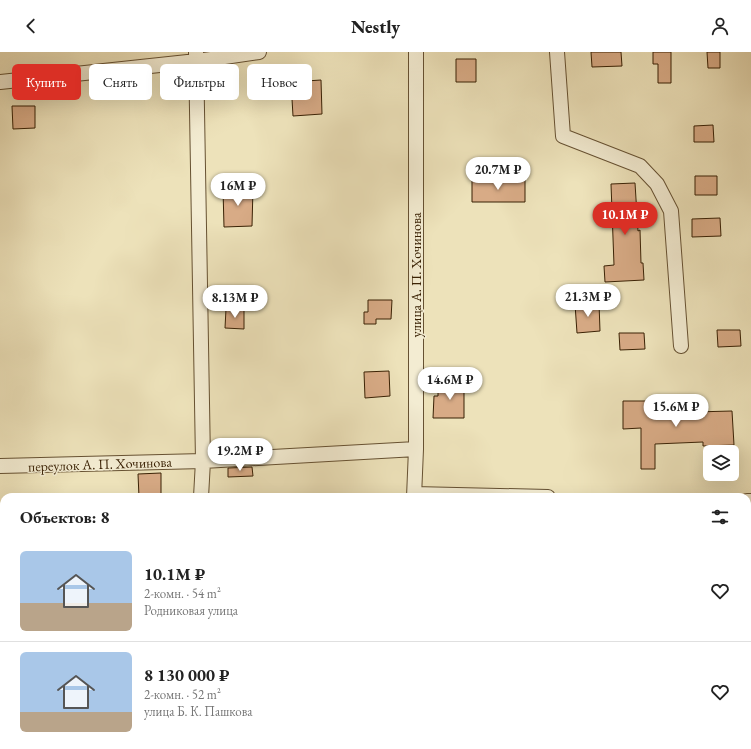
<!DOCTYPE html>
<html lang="ru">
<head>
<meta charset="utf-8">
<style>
  body { margin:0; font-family:"EB Garamond",serif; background:#f6f6f6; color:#222; height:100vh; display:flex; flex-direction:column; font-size:15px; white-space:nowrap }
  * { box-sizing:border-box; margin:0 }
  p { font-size:13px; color:#767676 }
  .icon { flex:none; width:22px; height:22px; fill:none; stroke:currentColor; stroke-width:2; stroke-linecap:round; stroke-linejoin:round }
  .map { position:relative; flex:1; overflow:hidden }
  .details { position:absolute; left:0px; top:441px; width:751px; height:256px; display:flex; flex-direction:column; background:#fff; border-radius:12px 12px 0 0; box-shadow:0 4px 16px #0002 }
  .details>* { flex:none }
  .hud { position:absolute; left:12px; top:12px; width:400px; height:36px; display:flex; gap:8px }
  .controls { position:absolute; left:703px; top:393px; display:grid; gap:8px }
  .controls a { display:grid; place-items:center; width:36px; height:36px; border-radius:6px; background:#fff; box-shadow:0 4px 16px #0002; font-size:20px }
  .price { position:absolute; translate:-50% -34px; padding:0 9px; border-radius:14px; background:#fff; color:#222; font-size:13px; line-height:26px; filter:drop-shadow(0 1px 2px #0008) }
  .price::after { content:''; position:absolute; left:50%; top:24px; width:12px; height:9px; margin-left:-6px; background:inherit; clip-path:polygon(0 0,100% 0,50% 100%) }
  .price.current { background:#d93025; color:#fff }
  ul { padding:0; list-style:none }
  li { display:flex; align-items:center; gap:12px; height:100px; padding:0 20px }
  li+li { border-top:1px solid #e0e0e0 }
  li span { display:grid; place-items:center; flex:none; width:112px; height:80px; border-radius:6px; color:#555 }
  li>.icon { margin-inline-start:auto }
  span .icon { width:48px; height:48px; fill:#fffc; stroke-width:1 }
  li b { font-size:17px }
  h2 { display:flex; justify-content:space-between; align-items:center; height:48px; padding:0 20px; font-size:17px }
  .chip { padding:0 14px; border-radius:6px; background:#fff; box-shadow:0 4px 16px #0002; font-size:14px; line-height:36px }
  .chip.current { background:#d93025; color:#fff }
  header { display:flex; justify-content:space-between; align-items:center; height:52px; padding:0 20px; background:#fff; font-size:18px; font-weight:800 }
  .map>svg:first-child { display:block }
  .building { fill:#d8ab86; stroke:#392104 }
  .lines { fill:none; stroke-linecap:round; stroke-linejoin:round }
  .street-casing { stroke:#665132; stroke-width:16 }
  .street { stroke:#f3ecd2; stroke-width:14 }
  .labels { text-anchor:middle; stroke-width:3; stroke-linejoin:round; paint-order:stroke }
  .street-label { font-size:14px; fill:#392104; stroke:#f3ecd2 }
</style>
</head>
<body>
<header><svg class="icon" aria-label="back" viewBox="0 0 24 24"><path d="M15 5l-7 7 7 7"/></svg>Nestly<svg class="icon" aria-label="person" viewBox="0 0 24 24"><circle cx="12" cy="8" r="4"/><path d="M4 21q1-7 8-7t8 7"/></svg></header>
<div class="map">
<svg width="751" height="697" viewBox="0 0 751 697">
  <rect width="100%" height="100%" fill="#ede2ba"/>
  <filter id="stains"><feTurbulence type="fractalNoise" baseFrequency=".005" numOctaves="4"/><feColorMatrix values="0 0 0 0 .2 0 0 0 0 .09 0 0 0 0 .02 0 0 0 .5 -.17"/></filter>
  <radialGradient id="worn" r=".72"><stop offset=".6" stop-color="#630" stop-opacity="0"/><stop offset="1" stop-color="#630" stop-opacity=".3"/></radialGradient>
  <path class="building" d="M591 0H621L622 14 592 15Z
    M653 0H671V31H658V12H653Z
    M707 0H720V16H708Z
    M456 7H476V30H456Z
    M321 28 322 62 293 64 291 30Z
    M12 54H35V76L13 77Z
    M713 73 714 90H694V74Z
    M695 124H717V143H695Z
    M472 128H525V150H472Z
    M635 131 638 179 640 178 641 211H643L644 228 605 230 604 214 614 213 611 132Z
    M253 136 252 174 224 175 223 137Z
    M720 166 721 184 692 185V167Z
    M368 248H392L391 267H376V272H364V260H368Z
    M599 251 600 279 577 281 575 252Z
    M226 257 244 258V277L225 276Z
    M717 278H740L741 294 718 295Z
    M619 281H644L645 297 620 298Z
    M389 319 390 344 365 346 364 320Z
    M438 331H464V366H433L434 344H438Z
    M623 349H654V359L694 358V360L732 359 734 393 703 394V390L655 392V417H641V376L623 377Z
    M252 415 253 424 228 425V416Z
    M161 421V445H139L138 422Z"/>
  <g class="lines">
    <defs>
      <path id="street" d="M196 0 203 409 201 445
        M557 0 563 84 640 114 657 132 671 159 681 294
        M0 30 197 9 259 0
        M0 414 203 409 416 397
        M414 442 548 445
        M414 445 416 397V0
        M747 449H751
        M624 693V697
        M188 697V693
        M411 697V693"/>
    </defs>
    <use href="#street" class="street-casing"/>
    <use href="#street" class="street"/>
  </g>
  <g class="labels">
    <g class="street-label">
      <text transform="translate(416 223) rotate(-90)" y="5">улица А. П. Хочинова</text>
      <text transform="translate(100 412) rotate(-2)" y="5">переулок А. П. Хочинова</text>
    </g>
  </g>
  <rect width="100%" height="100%" filter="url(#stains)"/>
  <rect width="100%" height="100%" fill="url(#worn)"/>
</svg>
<div class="controls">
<a><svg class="icon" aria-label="layers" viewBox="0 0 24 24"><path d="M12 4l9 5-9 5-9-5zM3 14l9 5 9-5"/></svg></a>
</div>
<b class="price" style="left:498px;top:139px">20.7M ₽</b>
<b class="price" style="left:238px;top:155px">16M ₽</b>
<b class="price current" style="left:625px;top:184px">10.1M ₽</b>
<b class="price" style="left:588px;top:266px">21.3M ₽</b>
<b class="price" style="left:235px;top:267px">8.13M ₽</b>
<b class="price" style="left:450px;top:349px">14.6M ₽</b>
<b class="price" style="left:676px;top:376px">15.6M ₽</b>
<b class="price" style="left:240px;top:420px">19.2M ₽</b>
<div class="hud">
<a class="chip current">Купить</a>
<a class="chip">Снять</a>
<a class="chip">Фильтры</a>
<a class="chip">Новое</a>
</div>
<section class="details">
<h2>Объектов: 8<svg class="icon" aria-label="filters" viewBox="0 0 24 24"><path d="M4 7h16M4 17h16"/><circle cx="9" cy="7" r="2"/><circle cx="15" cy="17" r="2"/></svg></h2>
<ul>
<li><span style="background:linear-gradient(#a9c7e8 65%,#b9a48a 0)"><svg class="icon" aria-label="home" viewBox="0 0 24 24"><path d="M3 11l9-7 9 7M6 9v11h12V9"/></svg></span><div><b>10.1M ₽</b><p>2-комн. · 54 m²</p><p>Родниковая улица</p></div><svg class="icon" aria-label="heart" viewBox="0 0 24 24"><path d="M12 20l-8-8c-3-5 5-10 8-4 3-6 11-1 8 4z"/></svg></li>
<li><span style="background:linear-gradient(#a9c7e8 75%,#b9a48a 0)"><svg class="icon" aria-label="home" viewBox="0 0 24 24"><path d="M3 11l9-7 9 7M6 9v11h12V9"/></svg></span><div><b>8 130 000 ₽</b><p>2-комн. · 52 m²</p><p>улица Б. К. Пашкова</p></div><svg class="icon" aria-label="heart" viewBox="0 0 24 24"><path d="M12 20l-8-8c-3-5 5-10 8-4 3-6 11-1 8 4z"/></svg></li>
</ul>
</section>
</div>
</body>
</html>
